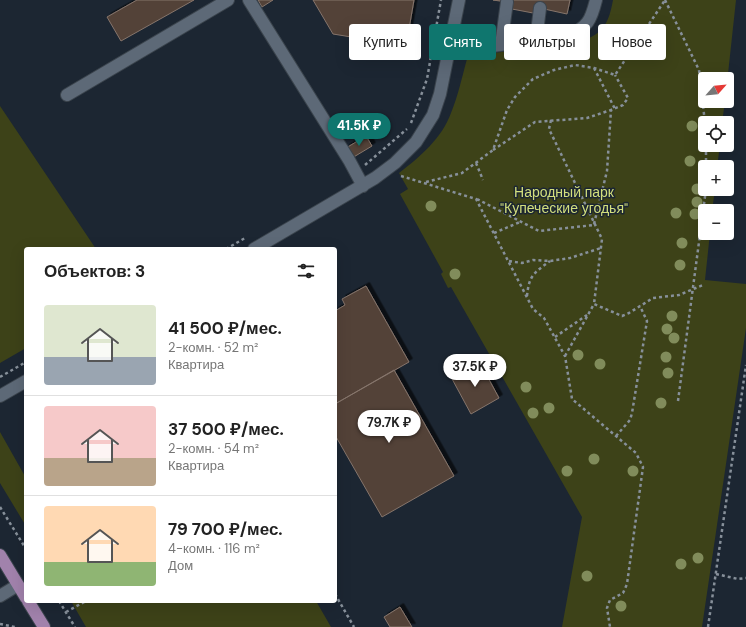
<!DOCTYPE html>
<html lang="ru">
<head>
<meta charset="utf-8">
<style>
  body { margin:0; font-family:"DM Sans",sans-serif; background:#f6f6f6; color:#222; height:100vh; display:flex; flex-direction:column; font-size:15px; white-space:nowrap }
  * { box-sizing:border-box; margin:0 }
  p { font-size:13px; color:#767676 }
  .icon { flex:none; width:22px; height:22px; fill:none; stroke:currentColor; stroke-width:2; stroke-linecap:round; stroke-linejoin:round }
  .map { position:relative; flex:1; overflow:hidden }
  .details { position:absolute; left:24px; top:247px; width:313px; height:356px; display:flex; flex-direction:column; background:#fff; border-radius:4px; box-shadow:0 4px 16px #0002 }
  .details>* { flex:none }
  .hud { position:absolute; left:349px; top:24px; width:337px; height:36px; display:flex; gap:8px }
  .needle { width:26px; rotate:63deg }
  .tools { position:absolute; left:698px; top:72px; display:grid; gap:8px }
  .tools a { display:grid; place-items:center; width:36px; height:36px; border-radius:4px; background:#fff; box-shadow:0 4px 16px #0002; font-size:20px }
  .price { position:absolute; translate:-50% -34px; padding:0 9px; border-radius:14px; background:#fff; color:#222; font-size:13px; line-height:26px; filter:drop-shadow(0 1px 2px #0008) }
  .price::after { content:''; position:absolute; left:50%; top:24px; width:12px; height:9px; margin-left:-6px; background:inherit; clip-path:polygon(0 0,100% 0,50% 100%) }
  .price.active { background:#0f766e; color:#fff }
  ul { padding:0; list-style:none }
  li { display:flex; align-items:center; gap:12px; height:100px; padding:0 20px }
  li+li { border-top:1px solid #e0e0e0 }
  li span { display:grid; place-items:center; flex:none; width:112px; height:80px; border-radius:4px; color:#555 }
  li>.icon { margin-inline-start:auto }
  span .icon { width:48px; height:48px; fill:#fffc; stroke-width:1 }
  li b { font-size:17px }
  h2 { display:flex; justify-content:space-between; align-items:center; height:48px; padding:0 20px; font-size:17px }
  .tag { padding:0 14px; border-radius:4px; background:#fff; box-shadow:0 4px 16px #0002; font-size:14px; line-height:36px }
  .tag.active { background:#0f766e; color:#fff }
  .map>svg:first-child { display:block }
  .green { fill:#3d4218 }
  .building { fill:#524239; stroke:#86756b; filter:url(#shadow) }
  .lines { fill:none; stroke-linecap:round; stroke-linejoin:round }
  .minor-casing { stroke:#3b444d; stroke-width:14 }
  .major-casing { stroke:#3b444d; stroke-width:14 }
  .path { stroke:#87909a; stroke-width:2.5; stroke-dasharray:3 3; stroke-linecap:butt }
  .minor { stroke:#5d6977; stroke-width:12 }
  .major { stroke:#a182ac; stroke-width:12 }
  .tree { fill:#818c5b }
  .labels { text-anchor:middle; stroke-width:3; stroke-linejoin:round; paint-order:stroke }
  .park-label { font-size:14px; fill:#d3df7d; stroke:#1c2632 }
</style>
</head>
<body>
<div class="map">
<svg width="746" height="627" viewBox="0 0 746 627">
  <defs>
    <filter id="shadow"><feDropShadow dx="3.5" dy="-3.5" stdDeviation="0" flood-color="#0009"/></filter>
  </defs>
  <rect width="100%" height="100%" fill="#1c2632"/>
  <path class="green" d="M613 0H736L727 83V79H705V101H725L722 123H705V145H720L717 167H705V189H715L712 211H705V233H710L705 280 746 284V328L702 627H562L582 517 451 287 448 288 441 274 443 272 400 194 408 189 399 173C420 157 442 138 451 113 458 96 462 77 467 59L480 55 581 41C604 34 609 22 613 0Z
    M0 106 96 249H26V348L0 363Z
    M0 432 26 478V526L0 483Z
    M71 601H316L331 627H86Z"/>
  <path class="building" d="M137 0H194L121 41 107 17Z
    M258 0H273L262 7Z
    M313 0H414L406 46 333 34Z
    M493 0H570L567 14 535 7 533 13 512 9 513 3Z
    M366 136 372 146 352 158 346 148Z
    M366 286 409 362 335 404V311L345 305 342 299Z
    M479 361 499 398 471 414 451 377Z
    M394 370 454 476 382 517 335 435V404Z
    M400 607 412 627H390L384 617Z"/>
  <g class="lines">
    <defs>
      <path id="minor" d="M249 0 349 160 363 186
        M536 40 540 8
        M501 45 507 2
        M448 52 568 36C588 27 591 20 596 0
        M67 95 228 0
        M254 249 375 178 395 163 416 142 433 115 440 94 459 0
        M0 396 26 381
        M0 596 18 585"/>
      <path id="major" d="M0 555 26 598
        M28 601 44 627"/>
    </defs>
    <use href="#minor" class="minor-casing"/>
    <use href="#major" class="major-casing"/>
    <path class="path" d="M665 0 699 70 705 123
      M594 68 615 109
      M551 120 549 129 602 239 594 304
      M411 123 427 79 441 0
      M493 150 535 122 587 118 611 110
      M476 163 483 180
      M365 165 407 129
      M706 167V145
      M401 176 476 199 533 309 544 318 565 356 572 399 636 453 643 467 627 584 623 593 610 600 607 608 610 627
      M426 182 462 173 493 150 507 110 515 97 533 79 554 70 575 65 594 68 615 75 665 0
      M477 199 539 231 594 225
      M594 224 607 171 611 110 623 105 628 98 615 75
      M494 233 520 222
      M226 249 245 238
      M509 261 522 263 533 260 550 261 570 258 601 248
      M527 296C529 275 534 273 550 261
      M555 337 587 315
      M565 356 594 304 622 316 629 313 653 298 679 295 703 285
      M0 377 26 362
      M678 401 706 189
      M616 436 630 420 632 413 647 321 640 306
      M0 507 26 549
      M716 574 738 579 746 578
      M335 594 354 627
      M59 601 75 627
      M66 612 86 601
      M0 624 15 627
      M708 627 746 365"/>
    <use href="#minor" class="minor"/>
    <use href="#major" class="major"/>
  </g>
  <g class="tree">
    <circle cx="692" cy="126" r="5.5"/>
    <circle cx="690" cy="161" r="5.5"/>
    <circle cx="697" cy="189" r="5.5"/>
    <circle cx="697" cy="202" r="5.5"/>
    <circle cx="431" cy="206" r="5.5"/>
    <circle cx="676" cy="213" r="5.5"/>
    <circle cx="695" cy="214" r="5.5"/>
    <circle cx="682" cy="243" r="5.5"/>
    <circle cx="680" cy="265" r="5.5"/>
    <circle cx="455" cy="274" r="5.5"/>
    <circle cx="672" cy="316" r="5.5"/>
    <circle cx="667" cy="329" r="5.5"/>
    <circle cx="674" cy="338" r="5.5"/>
    <circle cx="578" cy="355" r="5.5"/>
    <circle cx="666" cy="357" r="5.5"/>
    <circle cx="600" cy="364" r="5.5"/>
    <circle cx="668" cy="373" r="5.5"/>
    <circle cx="526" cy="387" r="5.5"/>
    <circle cx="661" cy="403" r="5.5"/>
    <circle cx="549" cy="408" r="5.5"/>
    <circle cx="533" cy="413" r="5.5"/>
    <circle cx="594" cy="459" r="5.5"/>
    <circle cx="567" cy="471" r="5.5"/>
    <circle cx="633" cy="471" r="5.5"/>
    <circle cx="698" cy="558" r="5.5"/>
    <circle cx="681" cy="564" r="5.5"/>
    <circle cx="587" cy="576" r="5.5"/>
    <circle cx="621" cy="606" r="5.5"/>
  </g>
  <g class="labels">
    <g class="park-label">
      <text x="564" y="197">Народный парк<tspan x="564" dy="16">"Купеческие угодья"</tspan></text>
    </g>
  </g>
</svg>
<div class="tools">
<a><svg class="needle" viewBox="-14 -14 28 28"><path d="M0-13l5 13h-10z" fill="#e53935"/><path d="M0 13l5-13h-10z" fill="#767676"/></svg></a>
<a><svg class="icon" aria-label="locate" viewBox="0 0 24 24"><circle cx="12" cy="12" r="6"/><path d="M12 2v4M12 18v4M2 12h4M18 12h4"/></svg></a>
<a>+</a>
<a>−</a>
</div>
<b class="price active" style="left:359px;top:147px">41.5K ₽</b>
<b class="price" style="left:475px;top:388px">37.5K ₽</b>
<b class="price" style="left:389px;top:444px">79.7K ₽</b>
<div class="hud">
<a class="tag">Купить</a>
<a class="tag active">Снять</a>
<a class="tag">Фильтры</a>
<a class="tag">Новое</a>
</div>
<section class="details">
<h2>Объектов: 3<svg class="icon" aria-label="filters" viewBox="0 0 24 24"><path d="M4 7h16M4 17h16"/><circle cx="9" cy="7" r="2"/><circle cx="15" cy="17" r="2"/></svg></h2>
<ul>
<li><span style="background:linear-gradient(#dfe7d0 65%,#9aa5b1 0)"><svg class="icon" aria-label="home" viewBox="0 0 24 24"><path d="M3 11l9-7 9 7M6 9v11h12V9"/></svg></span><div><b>41 500 ₽/мес.</b><p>2-комн. · 52 m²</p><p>Квартира</p></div></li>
<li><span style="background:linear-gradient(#f6c9c9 65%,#b9a48a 0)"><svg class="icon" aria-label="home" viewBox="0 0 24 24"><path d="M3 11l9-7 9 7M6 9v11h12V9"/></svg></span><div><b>37 500 ₽/мес.</b><p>2-комн. · 54 m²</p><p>Квартира</p></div></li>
<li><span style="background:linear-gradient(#ffd9b3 70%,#8fb573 0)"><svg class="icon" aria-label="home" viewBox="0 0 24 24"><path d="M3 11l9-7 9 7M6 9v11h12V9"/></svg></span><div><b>79 700 ₽/мес.</b><p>4-комн. · 116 m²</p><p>Дом</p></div></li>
</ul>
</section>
</div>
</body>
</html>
